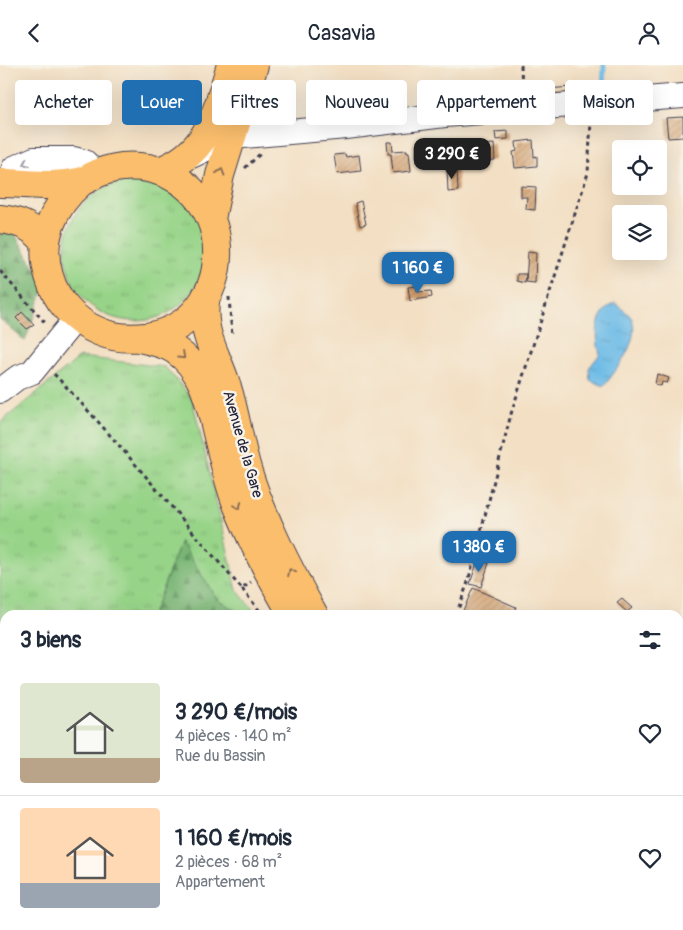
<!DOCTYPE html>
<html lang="fr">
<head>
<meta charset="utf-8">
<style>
  body { margin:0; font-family:Pangolin,sans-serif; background:#f2f2f3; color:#1f2937; height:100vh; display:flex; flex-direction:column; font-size:19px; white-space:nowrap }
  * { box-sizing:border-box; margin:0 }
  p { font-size:16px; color:#747a83 }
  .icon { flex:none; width:28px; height:28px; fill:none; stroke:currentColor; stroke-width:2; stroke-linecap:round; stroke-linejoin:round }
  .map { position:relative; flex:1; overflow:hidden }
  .panel { position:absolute; left:0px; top:545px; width:684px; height:320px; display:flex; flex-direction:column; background:#fff; border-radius:15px 15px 0 0; box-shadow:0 5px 20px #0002 }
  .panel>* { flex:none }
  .banner { position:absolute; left:15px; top:15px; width:654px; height:45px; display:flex; gap:10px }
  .fabs { position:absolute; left:612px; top:75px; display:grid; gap:10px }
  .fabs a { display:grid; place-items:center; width:55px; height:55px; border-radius:5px; background:#fff; box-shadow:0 5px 20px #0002; font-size:25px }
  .price { position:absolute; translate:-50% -42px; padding:0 11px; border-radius:10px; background:#1f6fb2; color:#fff; font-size:16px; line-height:32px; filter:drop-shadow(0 1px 2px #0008) }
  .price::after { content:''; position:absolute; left:50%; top:30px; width:15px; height:11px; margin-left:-8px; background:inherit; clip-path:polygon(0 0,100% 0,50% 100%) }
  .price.current { background:#222; color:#fff }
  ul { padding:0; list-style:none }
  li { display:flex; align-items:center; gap:15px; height:125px; padding:0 20px }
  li+li { border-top:1px solid #e0e1e3 }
  li span { display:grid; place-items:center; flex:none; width:140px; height:100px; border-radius:5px; color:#555 }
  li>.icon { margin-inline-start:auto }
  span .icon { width:60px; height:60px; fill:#fffc; stroke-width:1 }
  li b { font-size:21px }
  h2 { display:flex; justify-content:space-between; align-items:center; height:60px; padding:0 20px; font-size:21px }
  .tag { padding:0 18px; border-radius:5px; background:#fff; box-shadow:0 5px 20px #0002; font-size:18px; line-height:45px }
  .tag.current { background:#1f6fb2; color:#fff }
  header { display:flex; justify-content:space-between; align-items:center; height:65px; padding:0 20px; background:#fff; font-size:22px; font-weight:600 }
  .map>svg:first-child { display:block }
  .grass { fill:url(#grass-tufts); stroke:#5c7b62 }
  .forest { fill:url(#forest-firs); stroke:#4e6c58 }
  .water { fill:url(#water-ripples); stroke:#486e91 }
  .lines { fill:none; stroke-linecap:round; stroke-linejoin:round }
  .stream { stroke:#6dbbe7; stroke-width:5 }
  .building { fill:url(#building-hatch) }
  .minor-casing { stroke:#413e4f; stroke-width:26 }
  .major-casing { stroke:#413e4f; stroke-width:30 }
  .path { stroke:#413e4f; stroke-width:3; stroke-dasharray:4 4; stroke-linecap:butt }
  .minor { stroke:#fff; stroke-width:24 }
  .major { stroke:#fabe6d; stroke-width:28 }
  .oneway { stroke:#9c9ca7 }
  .oneway2 { stroke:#8e7054 }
  .labels { text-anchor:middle; stroke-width:5; stroke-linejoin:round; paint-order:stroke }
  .street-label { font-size:15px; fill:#22223b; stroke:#f7f3e8 }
</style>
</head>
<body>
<header><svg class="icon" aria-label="back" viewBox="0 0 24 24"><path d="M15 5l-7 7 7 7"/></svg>Casavia<svg class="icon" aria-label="person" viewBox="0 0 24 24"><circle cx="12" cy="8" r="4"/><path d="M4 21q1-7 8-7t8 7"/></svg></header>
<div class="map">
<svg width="683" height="865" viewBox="0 0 683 865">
  <defs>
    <pattern id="grass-tufts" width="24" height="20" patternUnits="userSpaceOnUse" patternTransform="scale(1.25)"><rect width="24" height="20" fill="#97d488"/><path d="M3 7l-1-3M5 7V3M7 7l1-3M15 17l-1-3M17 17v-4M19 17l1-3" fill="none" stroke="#82b676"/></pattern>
    <pattern id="forest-firs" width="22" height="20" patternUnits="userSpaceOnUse" patternTransform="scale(1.25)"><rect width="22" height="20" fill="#79b674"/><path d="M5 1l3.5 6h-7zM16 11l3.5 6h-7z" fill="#639460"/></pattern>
    <pattern id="water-ripples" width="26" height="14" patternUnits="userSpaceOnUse" patternTransform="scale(1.25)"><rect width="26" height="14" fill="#6dbbe7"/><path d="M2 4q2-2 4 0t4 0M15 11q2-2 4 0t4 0" fill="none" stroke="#5ea0c7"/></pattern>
    <pattern id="building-hatch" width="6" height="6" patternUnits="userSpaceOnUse" patternTransform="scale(1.25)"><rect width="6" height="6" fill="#d3a06e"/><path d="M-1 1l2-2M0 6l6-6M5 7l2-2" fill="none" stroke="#ab825c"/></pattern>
  </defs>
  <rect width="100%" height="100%" fill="#f7f3e8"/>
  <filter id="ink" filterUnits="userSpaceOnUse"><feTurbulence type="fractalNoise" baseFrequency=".02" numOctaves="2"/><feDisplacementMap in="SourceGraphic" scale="10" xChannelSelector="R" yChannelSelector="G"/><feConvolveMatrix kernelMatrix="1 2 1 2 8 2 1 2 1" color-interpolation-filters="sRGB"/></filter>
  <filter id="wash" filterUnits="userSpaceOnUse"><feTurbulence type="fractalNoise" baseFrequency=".0096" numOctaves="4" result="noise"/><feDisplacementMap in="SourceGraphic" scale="20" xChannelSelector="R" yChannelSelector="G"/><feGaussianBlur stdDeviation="1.12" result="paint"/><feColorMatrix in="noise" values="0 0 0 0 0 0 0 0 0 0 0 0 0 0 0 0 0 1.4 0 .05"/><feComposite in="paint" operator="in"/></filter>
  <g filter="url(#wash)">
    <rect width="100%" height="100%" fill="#f3dfc3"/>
    <path class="grass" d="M65 186a70 70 0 1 1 140 0a70 70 0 1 1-140 0Z
      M80 292 165 302 192 333 237 525 257 550H242L216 533 181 477 152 550H5V693H0V358Z
      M0 773 3 784H5V860H16L17 865H0Z
      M138 860H287L284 865H141Z"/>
    <path class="forest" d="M0 168H14L45 220 25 276 0 254Z
      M181 477 216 533 242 550H152Z
      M0 693H5V745L0 747Z
      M16 860H83V865H17Z
      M287 860H343L340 865H284Z"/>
    <path class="water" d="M615 238C620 242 629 248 632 254 640 276 617 304 604 321L590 315 589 303 600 289C595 271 595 247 615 238Z"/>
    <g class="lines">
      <path class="stream" d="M603 27 604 0
        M326 865 328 860"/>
    </g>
    <g id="blocks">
      <path class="building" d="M595 20 596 32 525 37 524 26Z
        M683 52V72L668 73 666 53Z
        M508 66V74L496 75 495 67Z
        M533 75 534 92 537 91V101L515 103 513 87 517 86 516 77Z
        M387 77H392L393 86 407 85V87H409L411 106 393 108 391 89H388Z
        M494 79 495 95 467 98 465 86 473 85V81Z
        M443 83 445 98 426 99V97H418L417 87Z
        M345 89 346 92 359 90 361 106 337 109 334 90Z
        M447 103H457L458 126 448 127Z
        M521 121 536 122 535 145 526 144 527 132H521Z
        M361 136 366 159 360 161 355 138Z
        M528 187 536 188 535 218 526 217Z
        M517 209H526L525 218 517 216Z
        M416 221 417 227 431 226 432 232 410 236 408 222Z
        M22 247 34 260 27 264 16 253Z
        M657 309 669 313 667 318 662 317 661 321 655 319Z
        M478 495 489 498 481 522 470 519Z
        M473 523 516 542 513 550H461Z
        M622 534 632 543 627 547 617 538Z
        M681 681 683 682V732L679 730V686Z
        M679 843 683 854V865H666L664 860H679Z
        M498 860H515L511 865H494Z
        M542 860H559L561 861 558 865H538Z"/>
    </g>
  </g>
  <g filter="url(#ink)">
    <use href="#blocks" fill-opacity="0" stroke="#413e4f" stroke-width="1"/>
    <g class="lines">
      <defs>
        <path id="minor" d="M185 94 232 72 346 62 445 50 683 31
          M8 118 14 103 34 94H74L85 97 96 109
          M0 326 17 313 32 307 76 253
          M679 670 683 665
          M654 860 656 865"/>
        <path id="major" d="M159 106C209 89 217 45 231 0
          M0 118C26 118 53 123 79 117 85 116 91 112 96 109 112 102 131 100 148 103 242 123 239 258 146 272 129 274 113 273 98 266 74 256 56 236 49 211 38 175 53 141 81 117
          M0 154C20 156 33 162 46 178
          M211 154 220 110 254 0
          M206 231C199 267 217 289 227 322 236 350 239 379 248 407 264 457 289 505 314 550
          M139 273C152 276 165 278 175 285 205 305 210 340 218 372 223 393 228 414 235 434 250 474 271 513 293 550
          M606 860 613 865"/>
      </defs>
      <use href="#minor" class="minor-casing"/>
      <use href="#major" class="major-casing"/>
      <path class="path" d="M521 0 522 27
        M245 103 260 89
        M0 206 47 260
        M229 232 232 271
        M54 309C120 378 179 452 242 524L251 517
        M242 524 263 550
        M456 550 468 517 511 349 588 108 591 56
        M679 612 683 610
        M579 860 585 865"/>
      <use href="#minor" class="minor"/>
      <use href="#major" class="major"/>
    </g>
    <defs><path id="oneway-chevron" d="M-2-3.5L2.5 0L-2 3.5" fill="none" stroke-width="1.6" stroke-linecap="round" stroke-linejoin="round" transform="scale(1.25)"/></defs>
    <use class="oneway" href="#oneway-chevron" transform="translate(26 98) rotate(156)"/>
    <g class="oneway2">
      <use href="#oneway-chevron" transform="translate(221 107) rotate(-73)"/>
      <use href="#oneway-chevron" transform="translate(182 291) rotate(43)"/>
      <use href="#oneway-chevron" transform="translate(238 441) rotate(69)"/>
      <use href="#oneway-chevron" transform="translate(291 507) rotate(-116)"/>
    </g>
  </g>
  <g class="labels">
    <g class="street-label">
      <text transform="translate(243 379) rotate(74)" y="5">Avenue de la Gare</text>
    </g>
  </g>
</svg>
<div class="fabs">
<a><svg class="icon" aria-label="locate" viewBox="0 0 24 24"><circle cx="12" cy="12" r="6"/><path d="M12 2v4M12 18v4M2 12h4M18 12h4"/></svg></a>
<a><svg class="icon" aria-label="layers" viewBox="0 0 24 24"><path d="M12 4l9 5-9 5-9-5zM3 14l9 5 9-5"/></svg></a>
</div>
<b class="price current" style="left:452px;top:115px">3 290 €</b>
<b class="price" style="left:418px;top:229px">1 160 €</b>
<b class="price" style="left:479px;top:508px">1 380 €</b>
<div class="banner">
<a class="tag">Acheter</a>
<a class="tag current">Louer</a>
<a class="tag">Filtres</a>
<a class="tag">Nouveau</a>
<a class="tag">Appartement</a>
<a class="tag">Maison</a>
</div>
<section class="panel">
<h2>3 biens<svg class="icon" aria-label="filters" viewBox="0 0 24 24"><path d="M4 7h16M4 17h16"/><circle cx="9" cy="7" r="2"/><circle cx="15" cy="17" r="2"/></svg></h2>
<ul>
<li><span style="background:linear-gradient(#dfe7d0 75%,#b9a48a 0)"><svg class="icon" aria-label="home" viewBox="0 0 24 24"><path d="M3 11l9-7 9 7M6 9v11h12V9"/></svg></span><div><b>3 290 €/mois</b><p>4 pièces · 140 m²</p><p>Rue du Bassin</p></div><svg class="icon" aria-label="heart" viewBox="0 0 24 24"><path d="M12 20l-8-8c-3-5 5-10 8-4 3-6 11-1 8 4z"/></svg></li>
<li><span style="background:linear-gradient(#ffd9b3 75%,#9aa5b1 0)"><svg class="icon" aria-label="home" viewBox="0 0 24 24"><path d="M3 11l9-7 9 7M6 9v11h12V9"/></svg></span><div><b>1 160 €/mois</b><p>2 pièces · 68 m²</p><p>Appartement</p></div><svg class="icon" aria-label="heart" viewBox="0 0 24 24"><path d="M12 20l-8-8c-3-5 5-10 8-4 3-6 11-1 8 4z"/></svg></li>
</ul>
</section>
</div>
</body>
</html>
